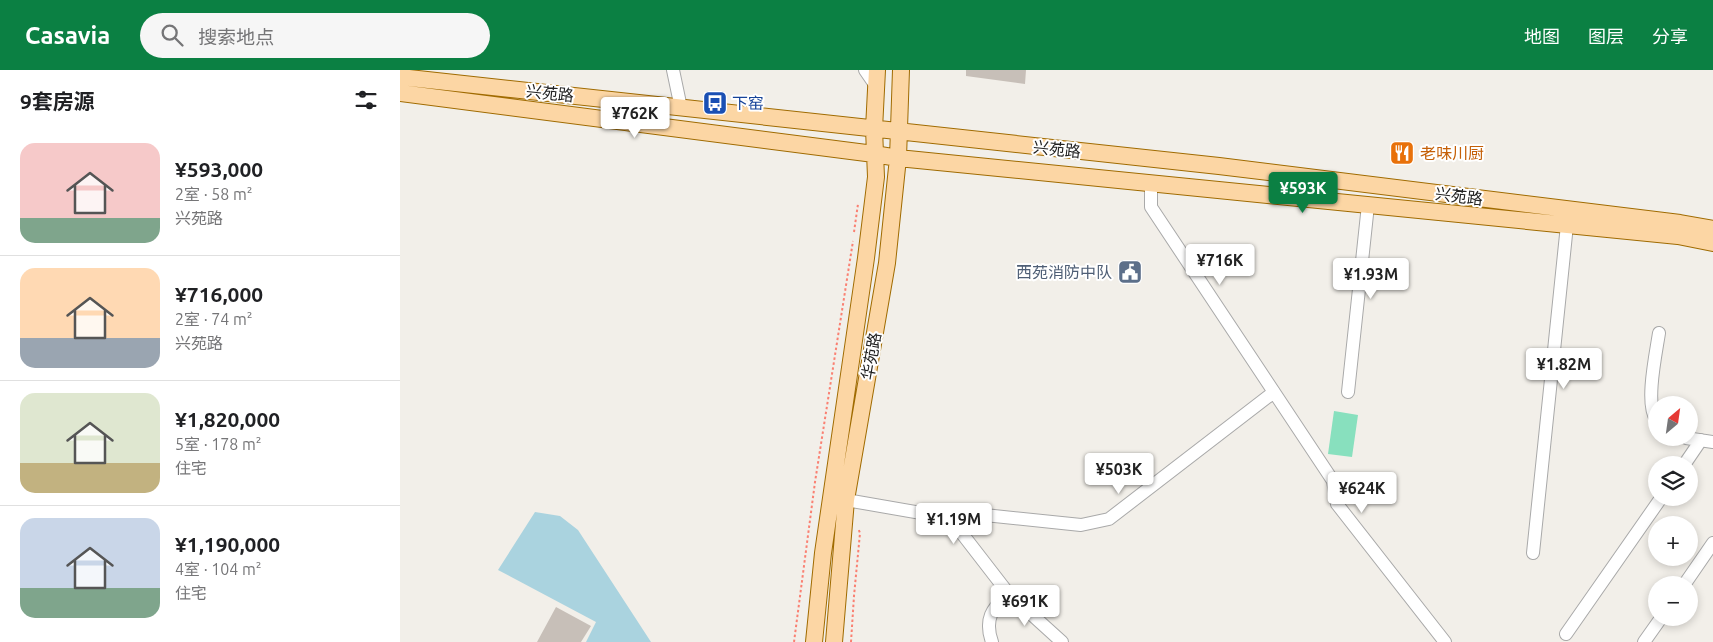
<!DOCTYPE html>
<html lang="zh">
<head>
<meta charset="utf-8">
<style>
  body { margin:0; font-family:Ubuntu,"Noto Sans SC",sans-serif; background:#f6f6f6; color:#202124; height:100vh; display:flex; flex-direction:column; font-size:19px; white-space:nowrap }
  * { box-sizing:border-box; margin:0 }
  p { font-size:16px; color:#757577 }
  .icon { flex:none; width:28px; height:28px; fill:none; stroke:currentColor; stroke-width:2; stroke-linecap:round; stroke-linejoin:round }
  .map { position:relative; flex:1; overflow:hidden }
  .details { display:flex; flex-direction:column; background:#fff; width:400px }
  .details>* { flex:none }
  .needle { width:32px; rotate:29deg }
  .buttons { position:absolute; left:1248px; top:326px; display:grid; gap:10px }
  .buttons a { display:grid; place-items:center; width:50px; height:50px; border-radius:50%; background:#fff; box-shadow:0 2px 8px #0003; font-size:25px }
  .price { position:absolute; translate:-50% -42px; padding:0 11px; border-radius:5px; background:#fff; color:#222; font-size:16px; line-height:32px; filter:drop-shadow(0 1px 2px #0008) }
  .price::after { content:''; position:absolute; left:50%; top:30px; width:15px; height:11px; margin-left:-8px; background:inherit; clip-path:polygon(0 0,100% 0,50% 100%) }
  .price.current { background:#0b8043; color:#fff }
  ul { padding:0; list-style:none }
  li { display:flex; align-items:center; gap:15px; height:125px; padding:0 20px }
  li+li { border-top:1px solid #e0e0e0 }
  li span { display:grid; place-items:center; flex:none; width:140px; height:100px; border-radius:15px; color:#555 }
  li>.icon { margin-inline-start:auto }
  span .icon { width:60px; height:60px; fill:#fffc; stroke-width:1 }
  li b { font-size:21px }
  h2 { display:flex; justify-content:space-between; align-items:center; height:60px; padding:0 20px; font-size:21px }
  header { display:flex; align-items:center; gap:30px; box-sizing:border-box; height:70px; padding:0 25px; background:#0b8043; color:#fff }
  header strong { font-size:24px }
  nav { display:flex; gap:28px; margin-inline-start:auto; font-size:18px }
  .search { width:350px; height:45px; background:#f6f6f6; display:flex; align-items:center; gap:12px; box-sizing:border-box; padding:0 18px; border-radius:28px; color:#757577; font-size:19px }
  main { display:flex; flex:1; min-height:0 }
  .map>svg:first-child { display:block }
  .pitch { fill:#88e0be }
  .water { fill:#aad3df }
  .building { fill:#c7bfb8 }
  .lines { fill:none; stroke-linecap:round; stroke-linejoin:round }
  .minor-casing { stroke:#a9a9a9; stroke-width:14 }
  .major-casing { stroke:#a06b00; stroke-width:18 }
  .path { stroke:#fa8072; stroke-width:2; stroke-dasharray:2.5 2.5; stroke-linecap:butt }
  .minor { stroke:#fff; stroke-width:12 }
  .major { stroke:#fcd6a4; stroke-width:16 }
  .labels { text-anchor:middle; stroke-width:4; stroke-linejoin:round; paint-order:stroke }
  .street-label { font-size:16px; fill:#222; stroke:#fff }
  .transit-label { font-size:16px; fill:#164399; stroke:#fff; text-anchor:start }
  .food-label { font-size:16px; fill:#c56008; stroke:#fff; text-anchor:start }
  .service-label { font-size:16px; fill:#4e5e75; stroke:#fff; text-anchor:end }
</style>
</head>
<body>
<header>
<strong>Casavia</strong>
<div class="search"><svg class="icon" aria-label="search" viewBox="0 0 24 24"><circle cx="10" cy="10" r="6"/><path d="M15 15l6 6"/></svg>搜索地点</div>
<nav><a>地图</a><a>图层</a><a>分享</a></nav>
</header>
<main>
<section class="details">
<h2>9套房源<svg class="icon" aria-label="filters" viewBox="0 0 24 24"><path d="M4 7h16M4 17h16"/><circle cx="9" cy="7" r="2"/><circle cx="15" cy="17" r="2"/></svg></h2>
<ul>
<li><span style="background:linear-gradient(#f6c9c9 75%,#7fa58c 0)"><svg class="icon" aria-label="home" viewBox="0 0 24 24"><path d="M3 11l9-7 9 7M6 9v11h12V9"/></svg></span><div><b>¥593,000</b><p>2室 · 58 m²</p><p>兴苑路</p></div></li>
<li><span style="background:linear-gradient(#ffd9b3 70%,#9aa5b1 0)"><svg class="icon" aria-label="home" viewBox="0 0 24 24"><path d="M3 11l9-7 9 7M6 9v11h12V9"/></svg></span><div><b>¥716,000</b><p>2室 · 74 m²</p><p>兴苑路</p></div></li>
<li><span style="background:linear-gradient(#dfe7d0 70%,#c2b280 0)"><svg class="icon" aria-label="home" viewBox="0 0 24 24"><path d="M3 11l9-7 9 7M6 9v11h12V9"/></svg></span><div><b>¥1,820,000</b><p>5室 · 178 m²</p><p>住宅</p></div></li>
<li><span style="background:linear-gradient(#c9d6e8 70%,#7fa58c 0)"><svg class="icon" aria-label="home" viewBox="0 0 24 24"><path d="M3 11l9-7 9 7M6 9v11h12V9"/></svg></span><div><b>¥1,190,000</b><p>4室 · 104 m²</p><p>住宅</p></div></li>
</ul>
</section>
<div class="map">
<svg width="1313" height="572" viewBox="0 0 1313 572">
  <rect width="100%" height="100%" fill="#f2efe9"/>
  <path class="pitch" d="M934 341 958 345 952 387 928 384Z"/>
  <path class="water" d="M135 442 160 446 178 460 251 572H186L196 552 98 500Z"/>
  <path class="building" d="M566 0H626L625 14 566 6Z
    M156 537 191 556 181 572H137Z"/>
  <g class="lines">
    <defs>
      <path id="minor" d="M273 0 281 38
        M465 0 476 16
        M751 113V137L933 411 937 434 1045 572
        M948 322 968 135
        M1256 349C1245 334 1256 283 1259 263
        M1286 368 1313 372
        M1284 395 1301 370
        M446 430 550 448 608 523C592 539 584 549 592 572
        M550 448 556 442 681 455 709 449 874 322
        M1133 483 1167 155
        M1284 515 1313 473
        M608 523 662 572
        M1166 564 1261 428
        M1244 572 1261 548"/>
      <path id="major" d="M0 7 819 96 1280 153 1313 159
        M0 23 474 84 498 88 1278 166 1313 173
        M414 572 423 483 466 188 476 107 474 59 477 0
        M434 572 446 430 487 193 498 88 501 0"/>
    </defs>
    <use href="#minor" class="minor-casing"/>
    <use href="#major" class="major-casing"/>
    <path class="path" d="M454 162 458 134
      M394 572 415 412 453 171
      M451 572 454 526 460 463 458 458"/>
    <use href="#minor" class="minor"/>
    <use href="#major" class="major"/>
  </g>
  <defs>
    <symbol id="bus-square" viewBox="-11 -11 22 22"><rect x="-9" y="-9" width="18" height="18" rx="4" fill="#1a4fb4" stroke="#fff"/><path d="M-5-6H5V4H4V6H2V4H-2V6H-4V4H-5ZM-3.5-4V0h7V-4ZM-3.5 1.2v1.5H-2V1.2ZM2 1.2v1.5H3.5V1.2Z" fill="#fff"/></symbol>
    <symbol id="restaurant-square" viewBox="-11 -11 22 22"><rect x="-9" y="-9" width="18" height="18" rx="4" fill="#e8710a" stroke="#fff"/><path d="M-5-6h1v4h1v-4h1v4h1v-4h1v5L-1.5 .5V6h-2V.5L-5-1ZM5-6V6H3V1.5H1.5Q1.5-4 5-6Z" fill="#fff"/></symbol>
    <symbol id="civic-square" viewBox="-11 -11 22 22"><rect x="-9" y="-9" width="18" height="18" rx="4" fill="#5c6f8a" stroke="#fff"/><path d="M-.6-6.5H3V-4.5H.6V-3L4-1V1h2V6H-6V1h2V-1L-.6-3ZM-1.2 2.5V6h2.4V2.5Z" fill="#fff"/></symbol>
  </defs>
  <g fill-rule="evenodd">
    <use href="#bus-square" x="301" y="19" width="28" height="28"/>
    <use href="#restaurant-square" x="988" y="69" width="28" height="28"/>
    <use href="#civic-square" x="716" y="188" width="28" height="28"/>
  </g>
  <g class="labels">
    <g class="street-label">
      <text transform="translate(150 23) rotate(6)" y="6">兴苑路</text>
      <text transform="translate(657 79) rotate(6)" y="6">兴苑路</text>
      <text transform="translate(1059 126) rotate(7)" y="6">兴苑路</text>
      <text transform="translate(471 286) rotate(-80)" y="6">华苑路</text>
    </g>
    <g class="transit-label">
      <text x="332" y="39">下窑</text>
    </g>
    <g class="food-label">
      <text x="1020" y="89">老味川厨</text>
    </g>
    <g class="service-label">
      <text x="712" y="208">西苑消防中队</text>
    </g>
  </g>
</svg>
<div class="buttons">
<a><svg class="needle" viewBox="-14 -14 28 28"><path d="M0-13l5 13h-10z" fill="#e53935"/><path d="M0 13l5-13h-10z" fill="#757577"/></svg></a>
<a><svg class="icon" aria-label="layers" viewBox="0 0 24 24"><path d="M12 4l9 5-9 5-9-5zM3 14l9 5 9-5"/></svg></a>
<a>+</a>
<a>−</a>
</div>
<b class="price" style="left:235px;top:69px">¥762K</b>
<b class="price current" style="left:903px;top:144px">¥593K</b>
<b class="price" style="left:820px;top:216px">¥716K</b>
<b class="price" style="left:971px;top:230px">¥1.93M</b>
<b class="price" style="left:1164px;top:320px">¥1.82M</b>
<b class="price" style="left:719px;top:425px">¥503K</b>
<b class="price" style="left:962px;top:444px">¥624K</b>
<b class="price" style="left:554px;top:475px">¥1.19M</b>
<b class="price" style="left:625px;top:557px">¥691K</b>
</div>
</main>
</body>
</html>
